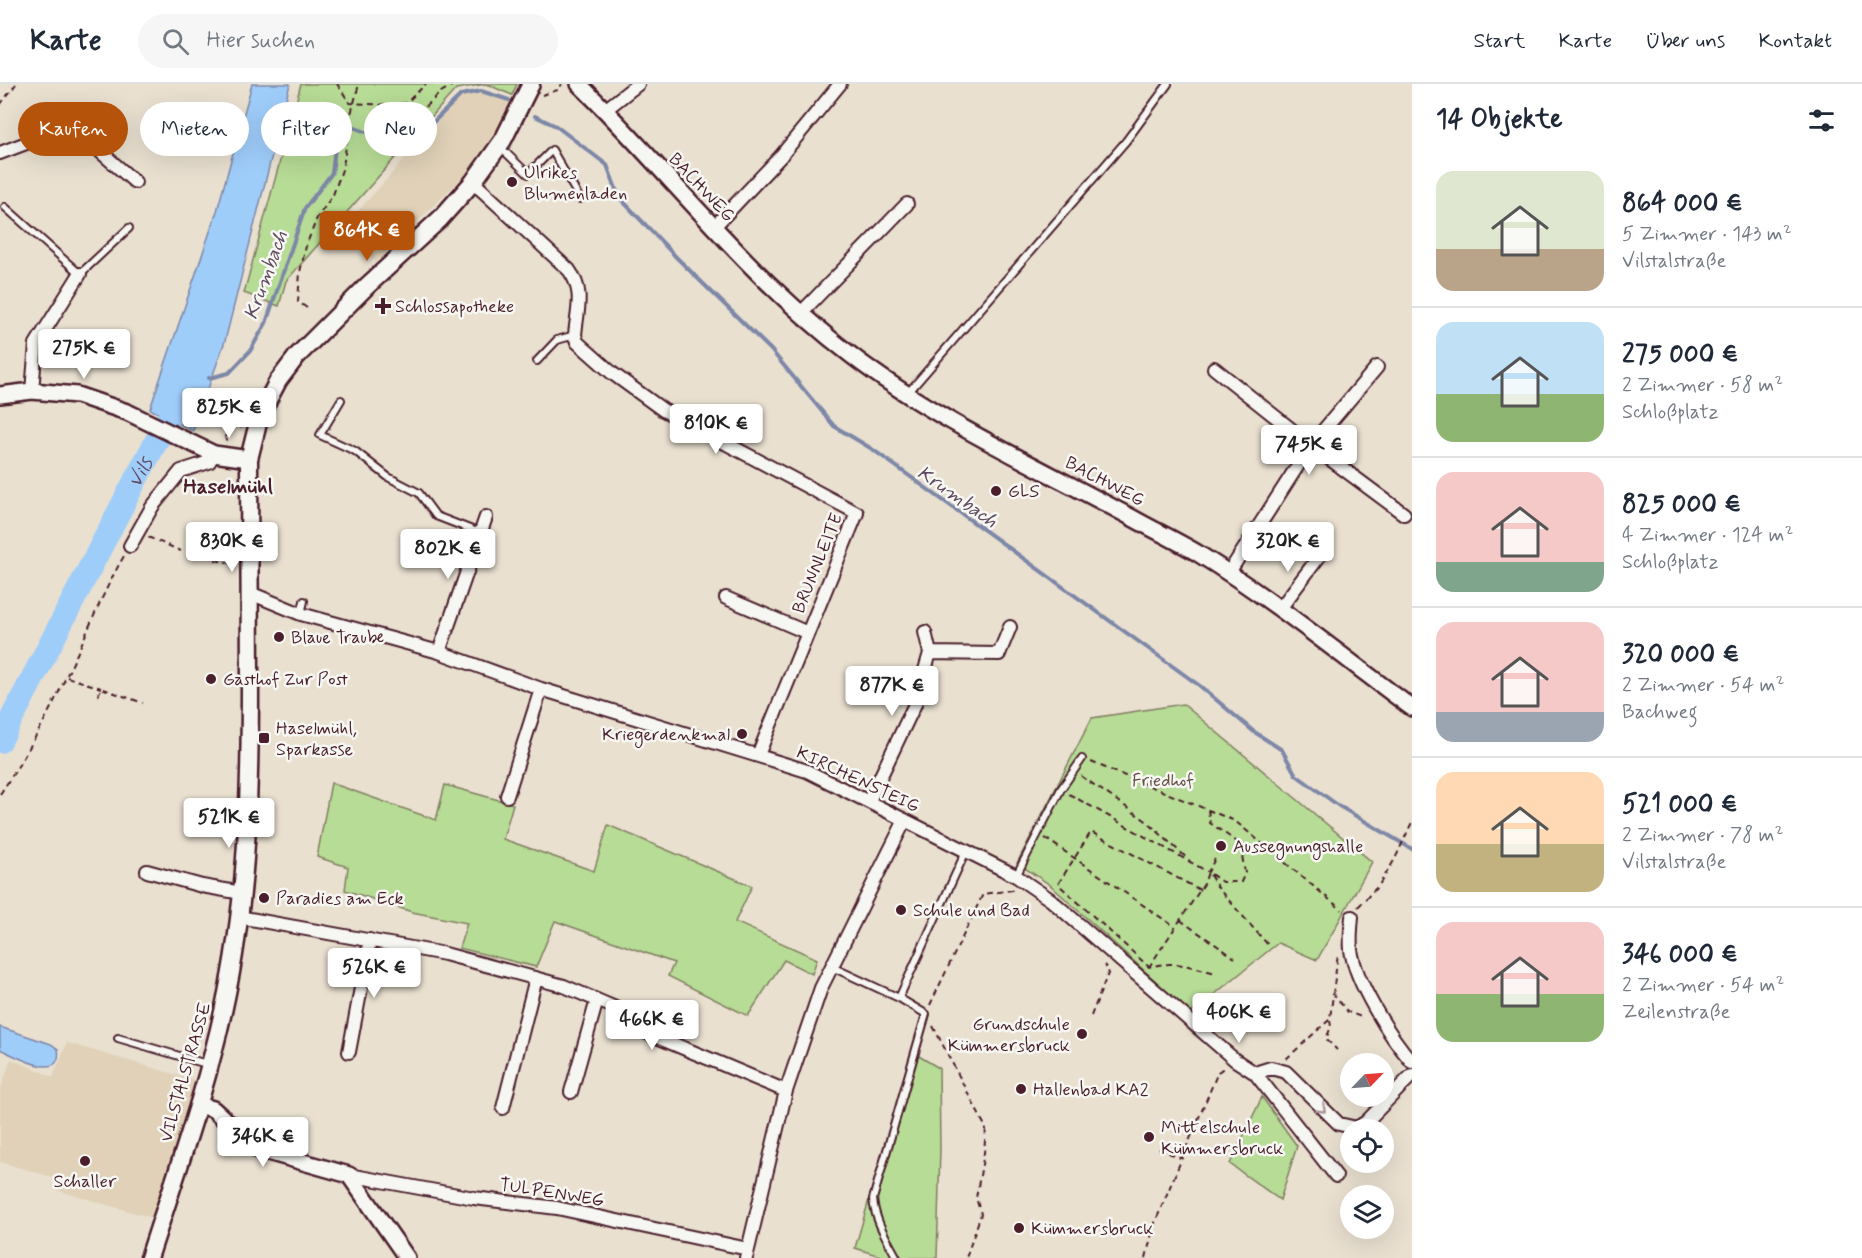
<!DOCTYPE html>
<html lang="de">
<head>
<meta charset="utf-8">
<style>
  body { margin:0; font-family:Mynerve,sans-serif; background:#f6f6f7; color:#1f2937; height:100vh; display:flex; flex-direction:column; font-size:22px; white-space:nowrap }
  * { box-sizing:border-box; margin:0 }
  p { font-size:20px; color:#747a83 }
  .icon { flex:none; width:33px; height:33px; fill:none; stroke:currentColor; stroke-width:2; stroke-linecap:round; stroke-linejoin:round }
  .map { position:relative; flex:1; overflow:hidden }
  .panel { display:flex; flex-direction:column; background:#fff; width:450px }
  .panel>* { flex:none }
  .top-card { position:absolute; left:18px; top:18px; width:570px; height:54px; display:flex; gap:12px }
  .needle { width:39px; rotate:65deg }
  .fabs { position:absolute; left:1340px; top:969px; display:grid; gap:12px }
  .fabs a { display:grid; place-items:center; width:54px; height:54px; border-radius:50%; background:#fff; box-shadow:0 6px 24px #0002; font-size:30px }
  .price { position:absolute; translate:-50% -51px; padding:0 14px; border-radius:6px; background:#fff; color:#222; font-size:20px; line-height:39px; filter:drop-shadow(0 2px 3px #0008) }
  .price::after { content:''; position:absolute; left:50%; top:36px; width:18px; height:14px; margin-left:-9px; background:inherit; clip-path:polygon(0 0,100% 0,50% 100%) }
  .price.active { background:#b45309; color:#fff }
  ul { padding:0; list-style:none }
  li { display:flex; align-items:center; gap:18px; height:150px; padding:0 24px }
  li+li { border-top:2px solid #e0e1e3 }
  li span { display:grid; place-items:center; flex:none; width:168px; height:120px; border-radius:18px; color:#555 }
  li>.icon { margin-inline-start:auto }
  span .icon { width:72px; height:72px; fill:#fffc; stroke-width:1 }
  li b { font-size:26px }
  h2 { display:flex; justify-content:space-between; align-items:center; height:72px; padding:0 24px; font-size:26px }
  .pill { padding:0 21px; border-radius:27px; background:#fff; box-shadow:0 6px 24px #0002; font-size:21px; line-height:54px }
  .pill.active { background:#b45309; color:#fff }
  header { display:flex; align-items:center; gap:36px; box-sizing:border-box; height:84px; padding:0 30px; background:#fff; border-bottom:2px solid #e0e1e3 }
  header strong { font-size:28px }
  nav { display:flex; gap:33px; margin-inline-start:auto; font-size:21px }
  .search { width:420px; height:54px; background:#f6f6f7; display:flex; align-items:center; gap:15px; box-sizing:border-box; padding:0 21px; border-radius:33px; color:#747a83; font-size:22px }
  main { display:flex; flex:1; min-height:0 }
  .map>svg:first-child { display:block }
  .built { fill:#e0d1b8 }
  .green { fill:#b7dc96; stroke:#807e60; stroke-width:1.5 }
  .water { fill:#9fcdfa; stroke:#7d87a7; stroke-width:1.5 }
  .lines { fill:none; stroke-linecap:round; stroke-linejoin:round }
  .stream { stroke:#7d87a7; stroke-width:4 }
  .river { stroke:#9fcdfa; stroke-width:24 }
  .service-casing { stroke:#4a1f2b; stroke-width:10 }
  .minor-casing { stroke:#4a1f2b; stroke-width:16 }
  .tertiary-casing { stroke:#4a1f2b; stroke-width:20 }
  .secondary-casing { stroke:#4a1f2b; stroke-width:21 }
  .path { stroke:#4a1f2b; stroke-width:2; stroke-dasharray:6 4.5; stroke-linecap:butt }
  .service { stroke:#f6f6f2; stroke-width:6 }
  .minor { stroke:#f6f6f2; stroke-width:12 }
  .tertiary { stroke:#f6f6f2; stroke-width:15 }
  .secondary { stroke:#f6f6f2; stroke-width:16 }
  .oneway { stroke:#a99598 }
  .poi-dot { fill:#4a1f2b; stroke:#f6f6f2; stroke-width:2 }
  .labels { text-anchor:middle; stroke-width:5; stroke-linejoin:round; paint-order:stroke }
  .poi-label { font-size:18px; fill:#4a1f2b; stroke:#f6f6f2; text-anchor:start }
  .street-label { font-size:18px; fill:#4a1f2b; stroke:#f6f6f2 }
  .park-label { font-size:18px; fill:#654e46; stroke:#f6f6f2 }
  .water-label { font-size:20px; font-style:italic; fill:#5f4a5f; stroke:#f6f6f2 }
  .quarter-label { font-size:21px; font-weight:bold; fill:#4a1f2b; stroke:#f6f6f2 }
</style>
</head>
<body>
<header>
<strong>Karte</strong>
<div class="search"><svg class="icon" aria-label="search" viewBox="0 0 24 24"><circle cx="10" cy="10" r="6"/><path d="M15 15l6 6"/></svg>Hier suchen</div>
<nav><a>Start</a><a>Karte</a><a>Über uns</a><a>Kontakt</a></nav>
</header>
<main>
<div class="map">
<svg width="1412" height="1174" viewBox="0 0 1412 1174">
  <rect width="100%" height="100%" fill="#e9e0d0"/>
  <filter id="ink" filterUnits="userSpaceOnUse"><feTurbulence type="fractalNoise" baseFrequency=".0167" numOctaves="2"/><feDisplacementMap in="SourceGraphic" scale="12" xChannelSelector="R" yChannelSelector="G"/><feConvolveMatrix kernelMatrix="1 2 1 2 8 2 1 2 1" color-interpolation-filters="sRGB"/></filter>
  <g filter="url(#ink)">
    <path class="built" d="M483 7 512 19 476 80 376 178 343 144 461 12Z
      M67 959 198 997 153 1134 56 1106 59 1095 0 1078V1007L11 975 53 993Z"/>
    <path class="green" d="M301 0H517L512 11 486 0 456 5 286 197 279 222 244 209Z
      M1183 620 1372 778 1317 876 1278 859 1191 929 1049 800 1017 779 1092 634Z
      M331 699 436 736 445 701 513 720 503 755 594 787 608 741 752 802 735 838 817 875 812 890 784 876 748 932 668 892 674 879 555 837 536 883 459 864 467 839 412 828 345 806 348 783 317 773Z
      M912 968 939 984 940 1064 937 1174H886L855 1164Z
      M1262 1013 1297 1062 1280 1116 1230 1080Z"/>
    <path class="water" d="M252 0H290L225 257 193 347 150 325 217 127Z
      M0 943 51 960 58 965C64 1000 13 971 0 965Z"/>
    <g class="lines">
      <path class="stream" d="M535 32 556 42 607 81 619 113 677 174 771 266 834 342 872 365 1200 602 1253 647 1282 666 1296 691 1339 722 1412 765
        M209 294 229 289 250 267 266 239 305 124 332 89 335 64 331 46 350 42 398 60 415 56 461 11 481 7 509 16"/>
      <path class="river" id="s1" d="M0 657 137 393 184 306"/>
      <defs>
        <path id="service" d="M500 63 528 90 552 66 580 115
          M5 123 80 190 129 144
          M537 277 557 256 575 251
          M907 310 1126 57 1168 0
          M341 316 320 351 355 367 388 393 419 409 436 432 480 449
          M301 530 304 517
          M1016 792 1061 705 1082 675
          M832 883 899 914 966 767
          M118 954 210 981
          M897 1174C887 1155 875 1137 873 1115L926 930 899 914"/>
        <path id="minor" d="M605 26 638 0
          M0 69 71 42 135 98
          M473 98 569 186C585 208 577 226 575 251L577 258 612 289 663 326 857 429 758 671
          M713 144 780 73 840 0
          M800 230 907 120
          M1214 284 1311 361 1404 430
          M32 307 36 260 80 190
          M130 462 152 423 181 387 209 378 214 370
          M1228 490 1311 361 1377 283
          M250 509 301 530 439 568 541 605 807 687 1016 792 1051 816 1235 976 1255 989 1271 984 1286 988 1339 1040 1357 1044 1366 1038 1412 991
          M726 514 808 549
          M1279 526 1321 470
          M439 568 486 433
          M930 569 999 570 1010 543
          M507 712 541 605
          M869 717 915 620 930 569 925 548
          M147 787 202 802 242 809
          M239 833 445 870 564 902 632 931 638 945 786 1007
          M1352 833C1351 843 1350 855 1351 866 1356 899 1390 953 1412 978
          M349 968 370 856
          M1255 989 1336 1092
          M571 1008 597 916
          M503 1024 536 894
          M349 1091 474 1114 557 1124 748 1165
          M746 1174 786 1007 821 904 905 736"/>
        <path id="tertiary" d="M579 0C671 90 747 192 851 271 939 339 1042 384 1138 437 1158 448 1179 458 1199 470 1273 516 1342 572 1412 624
          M0 311 32 307 77 311 127 328 214 370 249 375
          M198 1021 213 1025 257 1065 349 1091 407 1174"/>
        <path id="secondary" d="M149 1174C177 1087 209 999 227 909 248 806 250 702 250 597 250 523 249 449 249 375L260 331 278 297 297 272 367 202 440 135 473 98 503 56 531 0"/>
      </defs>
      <use href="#service" class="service-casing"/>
      <use href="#minor" class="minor-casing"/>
      <use href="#tertiary" class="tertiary-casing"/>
      <use href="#secondary" class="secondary-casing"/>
      <path class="path" d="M337 0 350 19 389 21 406 19 426 0
        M542 11 558 6 562 0
        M0 21 16 0
        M418 30 441 8 455 0
        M307 224 298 218 300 188 306 162 317 134 333 111 343 83 350 34 359 0
        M230 335 242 344
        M226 357 224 345 242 314
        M148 453 181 467
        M215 476 235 480
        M67 593 101 604
        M98 612 101 604 143 619
        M1091 678 1235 737 1342 826
        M1081 692 1145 736 1190 777
        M0 710C25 673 47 634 66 593 86 553 101 511 124 472
        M1069 710 1208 788 1217 771
        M1208 726 1210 739 1240 760 1245 789 1241 798H1222L1208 788
        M1045 754 1175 843
        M1210 791 1218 804 1269 862
        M1200 806 1091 748 1058 800 1149 883C1174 876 1192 883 1216 889
        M1358 823 1379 801 1395 775 1412 738
        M1180 836 1235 874
        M1149 883 1204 800 1208 788
        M1332 909 1348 928 1364 934
        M930 921 983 810 1013 806
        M1091 932 1109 887 1104 881
        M1330 936 1331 943 1326 955 1337 966
        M933 942 986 1044 984 1069 976 1114 981 1130 966 1174
        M1286 975 1330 935 1338 869
        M1159 1065 1181 1074
        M1146 1174 1154 1141 1218 988 1225 983"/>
      <use href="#service" class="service"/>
      <use href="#minor" class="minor"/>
      <use href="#tertiary" class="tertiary"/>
      <use href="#secondary" class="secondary"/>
    </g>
    <defs><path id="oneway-chevron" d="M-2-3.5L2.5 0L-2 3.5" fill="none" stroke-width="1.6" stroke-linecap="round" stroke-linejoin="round" transform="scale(1.5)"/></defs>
    <use class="oneway" href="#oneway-chevron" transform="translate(1322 1025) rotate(43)"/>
  </g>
  <g class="poi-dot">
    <circle cx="512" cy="98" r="6"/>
    <path d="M380 213h6v6h6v6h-6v6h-6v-6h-6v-6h6z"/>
    <circle cx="996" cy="407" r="6"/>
    <circle cx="279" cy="553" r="6"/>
    <circle cx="211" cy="595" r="6"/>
    <circle cx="742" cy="650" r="6"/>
    <rect x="258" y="648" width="12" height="12" rx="3"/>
    <circle cx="1221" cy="762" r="6"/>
    <circle cx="264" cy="814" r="6"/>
    <circle cx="901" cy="826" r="6"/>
    <circle cx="1082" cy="950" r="6"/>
    <circle cx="1021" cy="1005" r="6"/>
    <circle cx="1149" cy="1053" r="6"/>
    <circle cx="85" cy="1077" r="6"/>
    <circle cx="1019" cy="1144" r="6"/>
  </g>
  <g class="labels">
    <g class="poi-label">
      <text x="524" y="94">Ulrikes<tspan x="524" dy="21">Blumenladen</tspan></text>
      <text x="395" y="228">Schlossapotheke</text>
      <text x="1008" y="413">GLS</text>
      <text x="291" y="559">Blaue Traube</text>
      <text x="223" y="601">Gasthof Zur Post</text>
      <text x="276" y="650">Haselmühl,<tspan x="276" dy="21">Sparkasse</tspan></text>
      <text x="730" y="656" text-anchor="end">Kriegerdenkmal</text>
      <text x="1233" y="768">Aussegnungshalle</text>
      <text x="276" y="820">Paradies am Eck</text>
      <text x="913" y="832">Schule und Bad</text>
      <text x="1070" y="946" text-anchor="end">Grundschule<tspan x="1070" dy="21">Kümmersbruck</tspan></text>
      <text x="1033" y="1011">Hallenbad KA2</text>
      <text x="1161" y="1049">Mittelschule<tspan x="1161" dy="21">Kümmersbruck</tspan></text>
      <text x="85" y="1103" text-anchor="middle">Schaller</text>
      <text x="1031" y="1150">Kümmersbruck</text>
    </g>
    <g class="street-label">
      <text transform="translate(702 103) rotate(47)" y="6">BACHWEG</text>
      <text transform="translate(1105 397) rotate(28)" y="6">BACHWEG</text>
      <text transform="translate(817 479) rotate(-68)" y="6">BRUNNLEITE</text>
      <text transform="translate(858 695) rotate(25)" y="6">KIRCHENSTEIG</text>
      <text transform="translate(185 988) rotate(-74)" y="6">VILSTALSTRASSE</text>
      <text transform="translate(552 1108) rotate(9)" y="6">TULPENWEG</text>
    </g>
    <g class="park-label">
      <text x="1163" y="702">Friedhof</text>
    </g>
    <g class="water-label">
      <text transform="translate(265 191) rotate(-70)" y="7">Krumbach</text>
      <text dy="7" stroke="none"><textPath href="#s1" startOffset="303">Vils</textPath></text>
      <text transform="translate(958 412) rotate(35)" y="7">Krumbach</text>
    </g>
    <g class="quarter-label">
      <text x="228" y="409">Haselmühl</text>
    </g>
  </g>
</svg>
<div class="fabs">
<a><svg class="needle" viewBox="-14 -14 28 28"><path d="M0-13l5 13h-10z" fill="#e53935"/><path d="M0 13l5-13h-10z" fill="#747a83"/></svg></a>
<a><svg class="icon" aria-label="locate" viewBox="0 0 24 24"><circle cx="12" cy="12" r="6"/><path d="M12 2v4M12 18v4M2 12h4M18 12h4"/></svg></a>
<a><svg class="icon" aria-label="layers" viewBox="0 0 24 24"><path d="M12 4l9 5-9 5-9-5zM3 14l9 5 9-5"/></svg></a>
</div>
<b class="price active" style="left:367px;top:178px">864K €</b>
<b class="price" style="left:84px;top:296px">275K €</b>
<b class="price" style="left:229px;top:355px">825K €</b>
<b class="price" style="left:716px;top:371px">810K €</b>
<b class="price" style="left:1309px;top:392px">745K €</b>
<b class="price" style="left:232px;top:489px">830K €</b>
<b class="price" style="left:1288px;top:489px">320K €</b>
<b class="price" style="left:448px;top:496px">802K €</b>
<b class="price" style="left:892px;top:633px">877K €</b>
<b class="price" style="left:229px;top:765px">521K €</b>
<b class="price" style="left:374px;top:915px">526K €</b>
<b class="price" style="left:1239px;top:960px">406K €</b>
<b class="price" style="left:652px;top:967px">466K €</b>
<b class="price" style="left:263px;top:1084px">346K €</b>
<div class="top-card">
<a class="pill active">Kaufen</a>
<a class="pill">Mieten</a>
<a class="pill">Filter</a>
<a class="pill">Neu</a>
</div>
</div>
<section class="panel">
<h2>14 Objekte<svg class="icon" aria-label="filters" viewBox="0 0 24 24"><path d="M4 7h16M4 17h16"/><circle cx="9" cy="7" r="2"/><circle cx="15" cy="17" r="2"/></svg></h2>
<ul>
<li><span style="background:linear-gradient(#dfe7d0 65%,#b9a48a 0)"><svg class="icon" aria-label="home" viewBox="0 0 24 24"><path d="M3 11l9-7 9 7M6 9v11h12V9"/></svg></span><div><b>864 000 €</b><p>5 Zimmer · 143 m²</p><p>Vilstalstraße</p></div></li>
<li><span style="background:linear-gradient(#bfe0f5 60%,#8fb573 0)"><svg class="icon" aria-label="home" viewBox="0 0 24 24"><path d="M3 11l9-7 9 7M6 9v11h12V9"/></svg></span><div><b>275 000 €</b><p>2 Zimmer · 58 m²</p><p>Schloßplatz</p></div></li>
<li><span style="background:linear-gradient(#f6c9c9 75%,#7fa58c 0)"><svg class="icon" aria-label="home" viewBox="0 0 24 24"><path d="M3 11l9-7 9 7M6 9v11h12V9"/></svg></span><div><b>825 000 €</b><p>4 Zimmer · 124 m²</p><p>Schloßplatz</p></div></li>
<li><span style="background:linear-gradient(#f6c9c9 75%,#9aa5b1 0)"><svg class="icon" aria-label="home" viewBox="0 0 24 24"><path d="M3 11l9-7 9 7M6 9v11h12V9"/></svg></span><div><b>320 000 €</b><p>2 Zimmer · 54 m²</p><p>Bachweg</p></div></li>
<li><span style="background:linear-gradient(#ffd9b3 60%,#c2b280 0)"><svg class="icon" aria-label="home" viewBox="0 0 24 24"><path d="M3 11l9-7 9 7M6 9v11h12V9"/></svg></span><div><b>521 000 €</b><p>2 Zimmer · 78 m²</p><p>Vilstalstraße</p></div></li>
<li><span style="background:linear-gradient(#f6c9c9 60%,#8fb573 0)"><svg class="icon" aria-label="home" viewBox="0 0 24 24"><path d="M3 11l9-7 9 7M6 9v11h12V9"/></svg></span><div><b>346 000 €</b><p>2 Zimmer · 54 m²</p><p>Zeilenstraße</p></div></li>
</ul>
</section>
</main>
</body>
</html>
